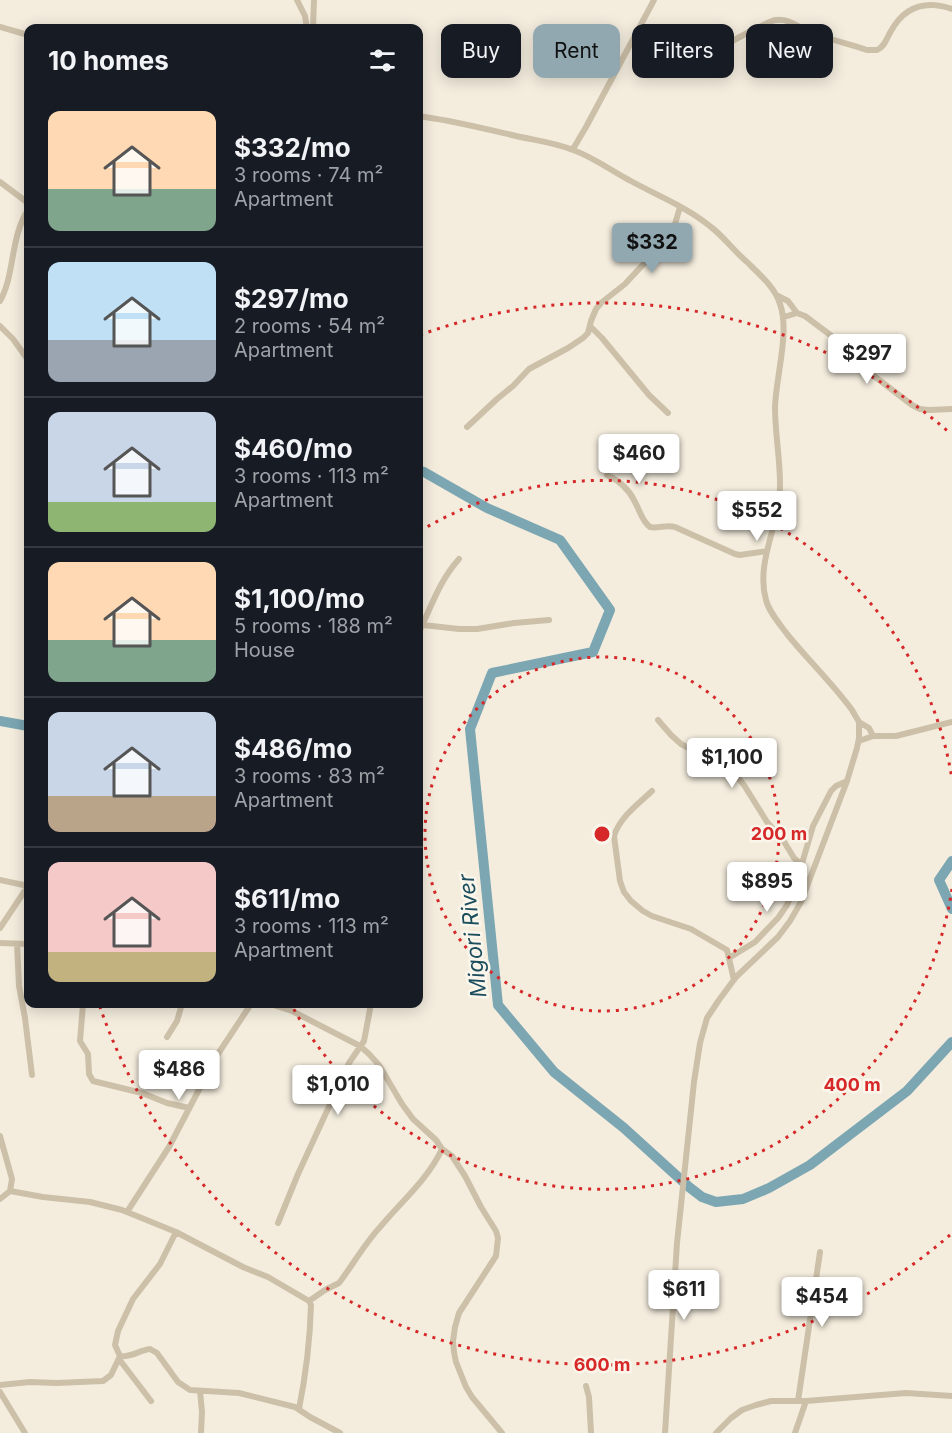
<!DOCTYPE html>
<html lang="en">
<head>
<meta charset="utf-8">
<style>
  body { margin:0; font-family:Inter,sans-serif; background:#242831; color:#f1f3f6; height:100vh; display:flex; flex-direction:column; font-size:22px; white-space:nowrap }
  * { box-sizing:border-box; margin:0 }
  p { font-size:20px; color:#9ea1a6 }
  .icon { flex:none; width:33px; height:33px; fill:none; stroke:currentColor; stroke-width:2; stroke-linecap:round; stroke-linejoin:round }
  .map { position:relative; flex:1; overflow:hidden }
  .panel { position:absolute; left:24px; top:24px; width:399px; height:984px; display:flex; flex-direction:column; background:#171b24; border-radius:12px; box-shadow:0 3px 15px #0003 }
  .panel>* { flex:none }
  .top-card { position:absolute; left:441px; top:24px; width:420px; height:54px; display:flex; gap:12px }
  .price { position:absolute; translate:-50% -51px; padding:0 14px; border-radius:6px; background:#fff; color:#222; font-size:20px; line-height:39px; filter:drop-shadow(0 2px 3px #0008) }
  .price::after { content:''; position:absolute; left:50%; top:36px; width:18px; height:14px; margin-left:-9px; background:inherit; clip-path:polygon(0 0,100% 0,50% 100%) }
  .price.on { background:#91a8b1; color:#111 }
  ul { padding:0; list-style:none }
  li { display:flex; align-items:center; gap:18px; height:150px; padding:0 24px }
  li+li { border-top:2px solid #363941 }
  li span { display:grid; place-items:center; flex:none; width:168px; height:120px; border-radius:12px; color:#555 }
  li>.icon { margin-inline-start:auto }
  span .icon { width:72px; height:72px; fill:#fffc; stroke-width:1 }
  li b { font-size:26px }
  h2 { display:flex; justify-content:space-between; align-items:center; height:72px; padding:0 24px; font-size:26px }
  .chip { padding:0 21px; border-radius:12px; background:#171b24; box-shadow:0 3px 15px #0003; font-size:21px; line-height:54px }
  .chip.on { background:#91a8b1; color:#111 }
  .map>svg:first-child { display:block }
  .lines { fill:none; stroke-linecap:round; stroke-linejoin:round }
  .river { stroke:#7ba6b2; stroke-width:10 }
  .street { stroke:#cdc0a9; stroke-width:6 }
  .ring { fill:none; stroke:#d62828; stroke-width:3; stroke-dasharray:3 6 }
  .labels { text-anchor:middle; stroke-width:5; stroke-linejoin:round; paint-order:stroke }
  .water-label { font-size:22px; font-style:italic; fill:#1c4d5d; stroke:#fbf6eb }
  .centre { fill:#d62828; stroke:#fbf6eb; stroke-width:3 }
  .ring-label { font-size:18px; text-anchor:middle; font-weight:bold; fill:#d62828; stroke:#fbf6eb; stroke-width:5; stroke-linejoin:round; paint-order:stroke }
</style>
</head>
<body>
<div class="map">
<svg width="952" height="1433" viewBox="0 0 952 1433">
  <rect width="100%" height="100%" fill="#f4edde"/>
  <g class="lines">
    <path class="river" d="M418 471 424 472 487 508 560 540 610 610 593 652 492 673 470 729 498 1005 554 1072 624 1128 689 1187 702 1197 716 1202 743 1199 769 1188 810 1165 907 1091 952 1042
      M0 721 28 726
      M952 861 939 880 952 909"/>
    <path class="street" d="M297 0 305 16 307 28
      M0 27 28 35
      M313 28 314 0
      M631 45C643 41 655 40 666 46 675 50 681 54 692 54 712 55 738 37 755 29 762 26 769 21 776 20 789 18 799 28 810 32 829 39 848 44 867 50 870 50 874 50 877 50 885 47 887 37 891 31 905 6 926 0 952 9
      M418 116C450 120 481 128 512 135 532 140 553 142 573 150 593 157 610 170 629 180 656 195 687 207 711 227 724 237 734 251 747 262 759 274 775 287 780 304 790 332 776 376 775 407 775 433 780 458 780 484 781 523 755 561 766 600 769 612 779 623 787 634 808 660 832 683 852 710L859 722V738L857 748 847 781 801 902 790 921 778 937 736 977 719 1000 707 1018 700 1043 694 1082 677 1243 665 1433
      M573 149 586 127 654 0
      M0 182 28 203
      M778 296 788 301 797 313
      M0 301C15 275 10 237 28 210
      M784 317 797 313 805 316 857 355 874 376 912 405 920 409 929 410 952 409
      M0 326 13 339 28 360
      M590 327 593 329 602 338 649 395 668 413
      M467 427 497 399 513 386 529 369 568 348 583 338 588 333 591 321 596 309 601 303 625 284 664 242 675 224 680 207
      M607 475C620 481 629 489 635 502 640 511 642 521 650 527 659 529 666 524 675 527L735 554 740 555 767 551
      M423 625 459 629H477L514 623 549 620
      M418 634C431 608 439 581 459 559
      M658 720 671 735 681 744 724 767 739 779 744 785 767 822 783 840 794 858 801 864
      M859 722 869 728 873 736
      M859 741 873 736H896L952 722
      M652 791C638 804 620 817 614 836L620 881 624 892 631 901 643 911 652 916 691 929 727 950 734 980
      M0 880 28 886
      M0 928 28 886
      M0 943 28 944
      M17 944 19 986 25 1018 32 1075
      M729 958 755 942 778 918 787 905 796 884 813 826 831 791 836 786 847 781
      M83 1004 80 1041 88 1054 89 1074 93 1081 142 1093 167 1103 189 1108
      M270 1004 292 1011 360 1046 369 1054 379 1065 402 1104 413 1119 436 1140 442 1149 452 1156 465 1176 481 1207 496 1231 498 1238 496 1256 459 1313 455 1327 453 1341 454 1352 456 1362 466 1387 472 1397 502 1433
      M167 1037 177 1021 182 1004
      M0 1136 12 1179 10 1191
      M0 1199 10 1191 43 1197 90 1202 122 1210 176 1232 243 1267 268 1277 309 1301 325 1290 339 1283 342 1279C355 1261 366 1242 381 1226 402 1201 428 1179 442 1149
      M127 1212 169 1147 216 1057 251 1004
      M278 1223 298 1174 349 1063 364 1041 371 1004
      M176 1232 160 1264 133 1299 118 1331 115 1345 120 1356C130 1358 140 1350 150 1349L157 1353 178 1382 190 1390 239 1393 295 1407 310 1417 340 1433
      M119 1359 151 1401
      M0 1385 30 1382 57 1383 103 1381 111 1375 120 1356
      M586 1386 589 1397 591 1433
      M200 1391 202 1412 201 1433
      M0 1392 25 1433
      M798 1401 820 1252
      M299 1409C306 1374 310 1341 311 1305L309 1301
      M716 1433 731 1418 742 1410 756 1405 771 1401H806L906 1393 952 1396
      M795 1433 806 1401"/>
  </g>
  <g class="ring">
    <circle cx="602" cy="834" r="177"/>
    <path d="M952 889A354 354 0 0 1 292 1006M420 531A354 354 0 0 1 952 779"/>
    <path d="M950 1235A531 531 0 0 1 100 1007M420 335A531 531 0 0 1 950 433"/>
  </g>
  <g class="labels">
    <g class="water-label">
      <text transform="translate(472 936) rotate(-96)" y="8">Migori River</text>
    </g>
  </g>
  <circle cx="602" cy="834" r="9" class="centre"/>
  <g class="ring-label">
    <text x="779" y="840">200 m</text>
    <text x="852" y="1091">400 m</text>
    <text x="602" y="1371">600 m</text>
  </g>
</svg>
<b class="price on" style="left:652px;top:274px">$332</b>
<b class="price" style="left:867px;top:385px">$297</b>
<b class="price" style="left:639px;top:485px">$460</b>
<b class="price" style="left:757px;top:542px">$552</b>
<b class="price" style="left:732px;top:789px">$1,100</b>
<b class="price" style="left:767px;top:913px">$895</b>
<b class="price" style="left:179px;top:1101px">$486</b>
<b class="price" style="left:338px;top:1116px">$1,010</b>
<b class="price" style="left:684px;top:1321px">$611</b>
<b class="price" style="left:822px;top:1328px">$454</b>
<div class="top-card">
<a class="chip">Buy</a>
<a class="chip on">Rent</a>
<a class="chip">Filters</a>
<a class="chip">New</a>
</div>
<section class="panel">
<h2>10 homes<svg class="icon" aria-label="filters" viewBox="0 0 24 24"><path d="M4 7h16M4 17h16"/><circle cx="9" cy="7" r="2"/><circle cx="15" cy="17" r="2"/></svg></h2>
<ul>
<li><span style="background:linear-gradient(#ffd9b3 65%,#7fa58c 0)"><svg class="icon" aria-label="home" viewBox="0 0 24 24"><path d="M3 11l9-7 9 7M6 9v11h12V9"/></svg></span><div><b>$332/mo</b><p>3 rooms · 74 m²</p><p>Apartment</p></div></li>
<li><span style="background:linear-gradient(#bfe0f5 65%,#9aa5b1 0)"><svg class="icon" aria-label="home" viewBox="0 0 24 24"><path d="M3 11l9-7 9 7M6 9v11h12V9"/></svg></span><div><b>$297/mo</b><p>2 rooms · 54 m²</p><p>Apartment</p></div></li>
<li><span style="background:linear-gradient(#c9d6e8 75%,#8fb573 0)"><svg class="icon" aria-label="home" viewBox="0 0 24 24"><path d="M3 11l9-7 9 7M6 9v11h12V9"/></svg></span><div><b>$460/mo</b><p>3 rooms · 113 m²</p><p>Apartment</p></div></li>
<li><span style="background:linear-gradient(#ffd9b3 65%,#7fa58c 0)"><svg class="icon" aria-label="home" viewBox="0 0 24 24"><path d="M3 11l9-7 9 7M6 9v11h12V9"/></svg></span><div><b>$1,100/mo</b><p>5 rooms · 188 m²</p><p>House</p></div></li>
<li><span style="background:linear-gradient(#c9d6e8 70%,#b9a48a 0)"><svg class="icon" aria-label="home" viewBox="0 0 24 24"><path d="M3 11l9-7 9 7M6 9v11h12V9"/></svg></span><div><b>$486/mo</b><p>3 rooms · 83 m²</p><p>Apartment</p></div></li>
<li><span style="background:linear-gradient(#f6c9c9 75%,#c2b280 0)"><svg class="icon" aria-label="home" viewBox="0 0 24 24"><path d="M3 11l9-7 9 7M6 9v11h12V9"/></svg></span><div><b>$611/mo</b><p>3 rooms · 113 m²</p><p>Apartment</p></div></li>
</ul>
</section>
</div>
</body>
</html>
